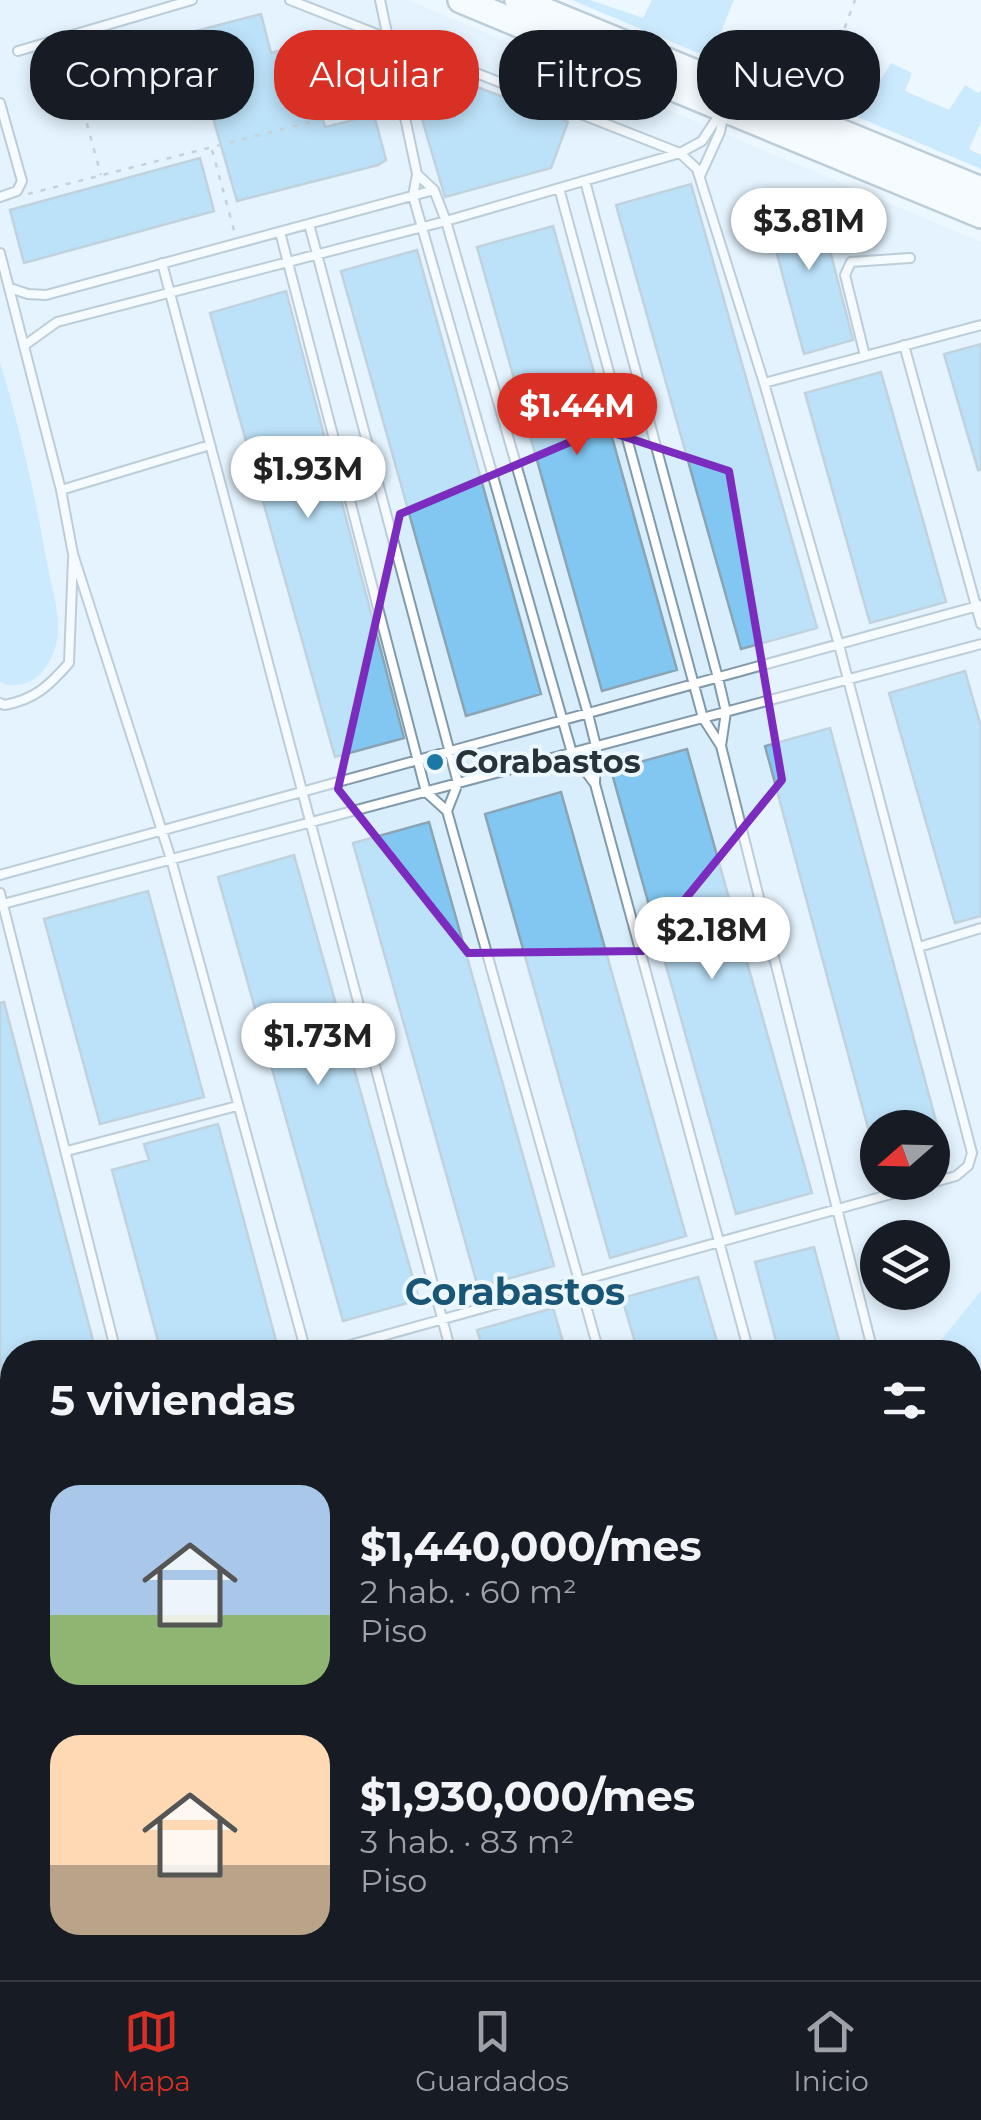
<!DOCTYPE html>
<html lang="es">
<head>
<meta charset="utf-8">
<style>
  body { margin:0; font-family:Montserrat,sans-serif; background:#20242c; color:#f1f3f6; height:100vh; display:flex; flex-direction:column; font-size:38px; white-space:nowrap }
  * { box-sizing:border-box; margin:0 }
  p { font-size:32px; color:#9ea1a6 }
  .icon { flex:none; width:55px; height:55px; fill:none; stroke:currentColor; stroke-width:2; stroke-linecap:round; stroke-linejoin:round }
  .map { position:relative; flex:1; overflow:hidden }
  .sheet { position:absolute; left:0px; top:1340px; width:982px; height:640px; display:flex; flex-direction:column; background:#171b24; border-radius:40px 40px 0 0; box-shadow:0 5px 15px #0003 }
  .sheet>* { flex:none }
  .hud { position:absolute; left:30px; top:30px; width:922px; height:90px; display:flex; gap:20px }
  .needle { width:65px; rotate:250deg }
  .tools { position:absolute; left:860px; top:1110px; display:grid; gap:20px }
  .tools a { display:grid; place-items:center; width:90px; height:90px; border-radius:50%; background:#171b24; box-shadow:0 5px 15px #0003; font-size:50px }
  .price { position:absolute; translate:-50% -85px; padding:0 22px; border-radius:35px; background:#fff; color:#222; font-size:32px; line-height:65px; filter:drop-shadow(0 2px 5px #0008) }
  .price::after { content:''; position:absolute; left:50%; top:60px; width:30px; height:22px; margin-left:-15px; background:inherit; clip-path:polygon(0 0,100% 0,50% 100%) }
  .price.selected { background:#d93025; color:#fff }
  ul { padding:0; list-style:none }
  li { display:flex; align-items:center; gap:30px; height:250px; padding:0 50px }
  li span { display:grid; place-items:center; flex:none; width:280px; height:200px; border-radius:30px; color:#555 }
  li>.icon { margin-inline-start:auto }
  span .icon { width:120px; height:120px; fill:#fffc; stroke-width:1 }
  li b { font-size:42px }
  h2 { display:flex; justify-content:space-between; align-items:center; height:120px; padding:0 50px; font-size:42px }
  .chip { padding:0 35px; border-radius:40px; background:#171b24; box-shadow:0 5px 15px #0003; font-size:35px; line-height:90px }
  .chip.selected { background:#d93025; color:#fff }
  .dock { display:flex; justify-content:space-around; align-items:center; height:140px; border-top:2px solid #363941; background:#171b24; font-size:28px; color:#9ea1a6 }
  .dock a { display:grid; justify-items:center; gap:5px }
  .dock .selected { color:#d93025 }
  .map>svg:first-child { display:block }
  .built { fill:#d9eefc; fill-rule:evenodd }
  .green { fill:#a5dafc }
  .water { fill:#599ec7 }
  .building { fill:#81c7f1; stroke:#8aa4b4; stroke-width:2.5 }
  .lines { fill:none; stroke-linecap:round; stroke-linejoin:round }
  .lane-casing { stroke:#819aab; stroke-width:12 }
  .street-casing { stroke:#819aab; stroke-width:20 }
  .primary-casing { stroke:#819aab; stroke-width:30 }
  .path { stroke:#97a2aa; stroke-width:2.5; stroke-dasharray:5 8; stroke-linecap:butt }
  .lane { stroke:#fff; stroke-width:8 }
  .street { stroke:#fff; stroke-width:15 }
  .primary { stroke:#fff; stroke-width:25 }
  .marked { fill:none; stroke:#7b2cbf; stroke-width:8; stroke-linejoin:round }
  .poi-dot { fill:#1b78a5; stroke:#ecf7ff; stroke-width:4 }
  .labels { text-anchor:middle; stroke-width:8; stroke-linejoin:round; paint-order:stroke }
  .poi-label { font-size:32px; font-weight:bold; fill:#273239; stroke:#ecf7ff; text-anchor:start }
  .quarter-label { font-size:38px; font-weight:bold; fill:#195676; stroke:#ecf7ff }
</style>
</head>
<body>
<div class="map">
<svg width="981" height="1980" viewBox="0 0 981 1980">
  <rect width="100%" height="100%" fill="#ecf7ff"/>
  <path class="built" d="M0 0H408L981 242V1291L931 1352H12V1506L0 1499ZM878 1128H932V1182H878ZM878 1238H932V1292H878Z"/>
  <path class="green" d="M572 0H590L643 18 652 0H734L710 58Z
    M891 63 912 73 905 91 949 110 965 85 978 93 981 90V122L969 149 981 155V169L822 102 839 64 880 81Z
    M0 362C20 428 35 495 47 563 51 584 59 610 58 631 57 661 33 696 0 682Z
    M981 1291V1723L970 1719V1352H931Z
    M12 1675V1732L0 1755V1677Z"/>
  <path class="water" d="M981 1514V1659L976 1656 973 1544Z"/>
  <path class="building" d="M261 14 271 53 328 38 356 43 362 64 332 72 337 92 317 97 325 127 374 115 386 160 378 165 237 201 207 97 252 85 245 59 87 100 77 62Z
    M459 80 568 122 551 168 445 197 414 92Z
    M200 158 214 211 24 263 10 210Z
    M691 184 817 628 741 649 616 205Z
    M815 192 853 340 804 354 764 206Z
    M553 226 677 670 602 691 477 247Z
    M417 250 541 694 466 716 341 271Z
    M286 291 404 738 335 757 210 313Z
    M981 344V470H978L944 354Z
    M881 372 946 602 870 623 805 393Z
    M965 671 981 727V916L955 923 889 693Z
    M830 728 947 1162 932 1166V1128H878V1150H874L765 746Z
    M687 749 812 1193 736 1214 611 770Z
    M561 792 686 1236 610 1258 485 814Z
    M429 822 554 1266 478 1287 353 843Z
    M294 855 419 1300 343 1321 218 877Z
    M148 891 204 1097 100 1124 44 919Z
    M4 1002 96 1352H12V1434L0 1427V1003Z
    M218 1124 279 1352H161L112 1170 149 1160 144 1144Z
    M814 1247 842 1352H779L755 1262Z
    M698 1277 720 1352H638L622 1298Z
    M553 1308 566 1352H484L477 1330Z
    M0 1533 12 1538V1573L5 1574Z
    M12 1624V1651L0 1652V1625Z"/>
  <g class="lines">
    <defs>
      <path id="lane" d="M290 0 680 153 697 169 764 383 839 645 972 1153 968 1166 956 1176 325 1352
        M380 0 417 174 413 196 572 753 595 784
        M18 51 192 0
        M417 174 434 190 446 221 588 714 596 746 595 784 749 1352
        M700 176 720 132 724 112
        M585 181 718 678 726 712 721 746
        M559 188 703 718 721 746 873 1352
        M0 197 17 191 22 181 0 103
        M309 224 458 783 447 811
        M280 232 426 792 447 811 599 1352
        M0 253 61 490 73 554 171 859 306 1352
        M162 263 451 1352
        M10 288 28 294 46 295 434 190
        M25 345 57 322 446 221 680 153 702 141 721 112
        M904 345 981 624
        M865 356 845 275 851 262 910 258
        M764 383 981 325
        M61 490 210 445
        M0 703 4 705C34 700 49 686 69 663L73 558
        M0 875 981 605
        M0 893 116 1352
        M0 901 3 904 981 644
        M919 947 981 928
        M67 1151 237 1106
        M0 1461 12 1469
        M913 1980 914 1979"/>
      <path id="street" d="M0 1520 12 1527
        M0 1663 12 1662
        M0 1764 12 1740
        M0 1909 12 1887
        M970 1930 981 1934
        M249 1968 270 1980
        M393 1968 414 1980
        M791 1968 813 1980
        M64 1980 71 1968
        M162 1980 169 1968
        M466 1980 473 1968
        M548 1980 555 1968
        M623 1980 630 1968
        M680 1980 687 1968
        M749 1980 757 1968
        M871 1980 876 1968
        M970 1980 981 1945"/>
      <path id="primary" d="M461 0 981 215
        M518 0 981 190"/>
    </defs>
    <use href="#lane" class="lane-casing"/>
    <use href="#street" class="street-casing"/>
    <use href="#primary" class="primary-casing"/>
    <path class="path" d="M66 48 101 175
      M822 89 855 0
      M212 150 235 234
      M28 194 338 115 343 112 346 97 344 78 383 68
      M970 1743 981 1747"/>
    <use href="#lane" class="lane"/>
    <use href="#street" class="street"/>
    <use href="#primary" class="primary"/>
  </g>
  <path d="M0 0H981V1980H0ZM601 429 729 471 782 780 643 951 468 953 338 789 400 514Z" fill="#ecf7ff" fill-opacity=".55" fill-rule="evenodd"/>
  <path class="marked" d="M601 429 729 471 782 780 643 951 468 953 338 789 400 514Z"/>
  <circle class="poi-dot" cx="435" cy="762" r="10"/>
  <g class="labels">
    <g class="poi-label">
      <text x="455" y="773">Corabastos</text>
    </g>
    <g class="quarter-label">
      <text x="515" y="1305">Corabastos</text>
    </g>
  </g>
</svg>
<div class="tools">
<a><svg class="needle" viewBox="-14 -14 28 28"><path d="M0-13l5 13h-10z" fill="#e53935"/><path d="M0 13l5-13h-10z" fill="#9ea1a6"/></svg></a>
<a><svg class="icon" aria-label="layers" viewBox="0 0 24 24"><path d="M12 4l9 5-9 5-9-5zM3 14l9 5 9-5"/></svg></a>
</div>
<b class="price" style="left:809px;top:273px">$3.81M</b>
<b class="price selected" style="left:577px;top:458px">$1.44M</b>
<b class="price" style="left:308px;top:521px">$1.93M</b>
<b class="price" style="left:712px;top:982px">$2.18M</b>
<b class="price" style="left:318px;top:1088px">$1.73M</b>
<div class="hud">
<a class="chip">Comprar</a>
<a class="chip selected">Alquilar</a>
<a class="chip">Filtros</a>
<a class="chip">Nuevo</a>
</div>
<section class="sheet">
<h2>5 viviendas<svg class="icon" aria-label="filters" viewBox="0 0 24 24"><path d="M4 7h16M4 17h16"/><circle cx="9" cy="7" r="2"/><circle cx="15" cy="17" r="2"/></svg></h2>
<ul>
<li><span style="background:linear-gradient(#a9c7e8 65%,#8fb573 0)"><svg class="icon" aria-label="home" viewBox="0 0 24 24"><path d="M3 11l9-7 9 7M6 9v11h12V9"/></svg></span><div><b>$1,440,000/mes</b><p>2 hab. · 60 m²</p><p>Piso</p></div></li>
<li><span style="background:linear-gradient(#ffd9b3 65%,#b9a48a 0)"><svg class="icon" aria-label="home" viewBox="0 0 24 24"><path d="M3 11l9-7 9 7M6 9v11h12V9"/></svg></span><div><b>$1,930,000/mes</b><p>3 hab. · 83 m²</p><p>Piso</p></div></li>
</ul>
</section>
</div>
<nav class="dock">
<a class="selected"><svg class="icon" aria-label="map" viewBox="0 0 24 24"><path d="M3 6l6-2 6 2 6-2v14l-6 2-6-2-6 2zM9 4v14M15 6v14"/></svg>Mapa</a>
<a><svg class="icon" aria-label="saved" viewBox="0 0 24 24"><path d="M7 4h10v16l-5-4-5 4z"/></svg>Guardados</a>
<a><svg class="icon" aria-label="home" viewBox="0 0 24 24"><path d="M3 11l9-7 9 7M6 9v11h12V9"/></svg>Inicio</a>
</nav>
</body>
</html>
